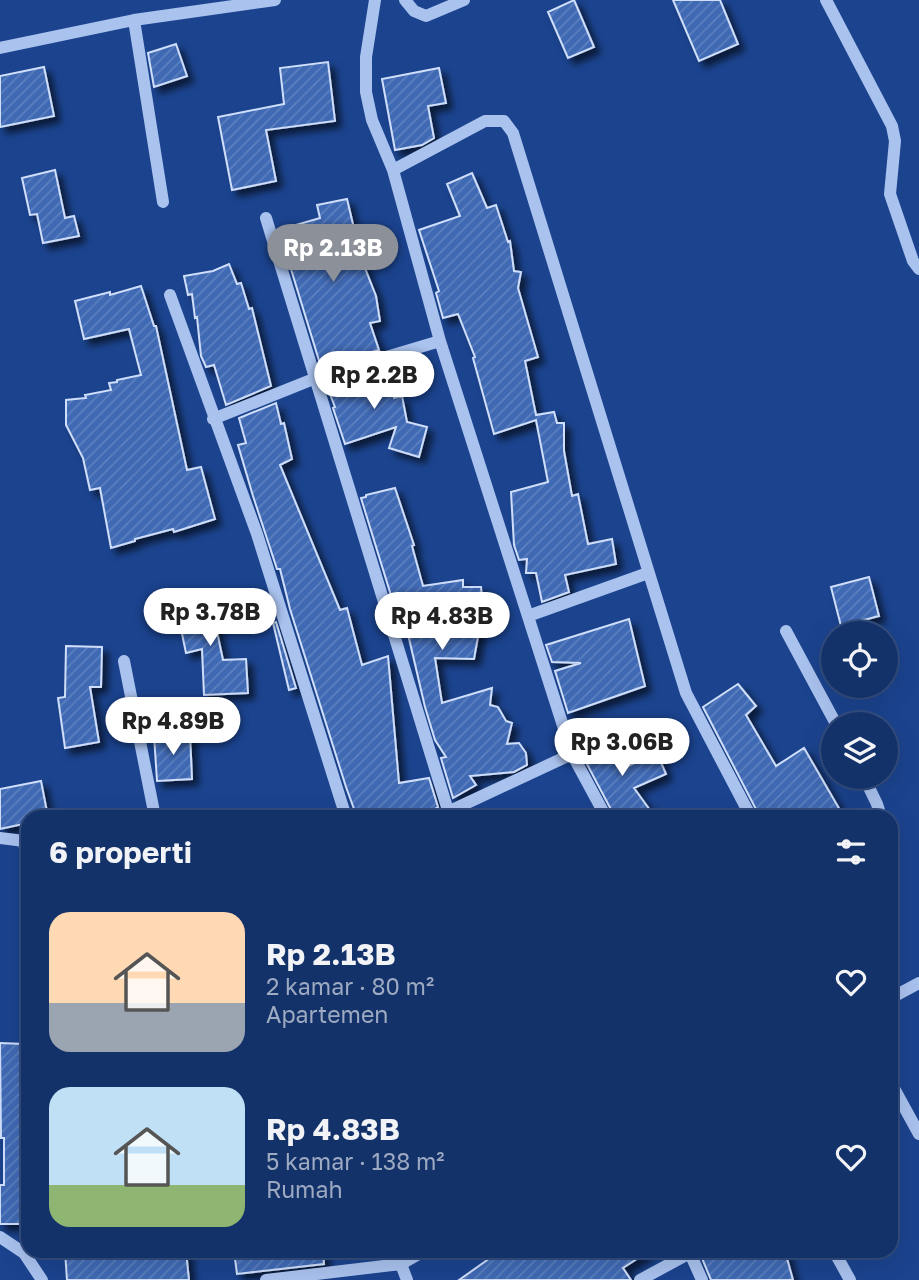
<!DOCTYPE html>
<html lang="id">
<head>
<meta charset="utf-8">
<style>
  body { margin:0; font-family:"Golos Text",sans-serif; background:#213e72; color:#f1f3f6; height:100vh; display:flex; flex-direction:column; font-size:26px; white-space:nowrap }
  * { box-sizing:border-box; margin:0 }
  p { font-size:23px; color:#9daac1 }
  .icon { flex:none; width:38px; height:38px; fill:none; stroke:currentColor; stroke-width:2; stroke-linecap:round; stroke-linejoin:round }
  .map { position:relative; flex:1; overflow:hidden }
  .details { position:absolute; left:21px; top:810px; width:877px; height:448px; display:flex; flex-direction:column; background:#14326a; border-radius:21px; box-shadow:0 7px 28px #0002,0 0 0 2px #334d7e }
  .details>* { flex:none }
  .tools { position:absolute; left:821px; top:621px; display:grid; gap:14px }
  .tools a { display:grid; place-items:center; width:77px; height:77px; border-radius:50%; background:#14326a; box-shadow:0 7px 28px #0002,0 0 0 2px #334d7e; font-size:35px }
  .price { position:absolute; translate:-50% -60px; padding:0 16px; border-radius:24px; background:#fff; color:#222; font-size:23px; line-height:46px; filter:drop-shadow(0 2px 4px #0008) }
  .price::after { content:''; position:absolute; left:50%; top:42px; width:21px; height:16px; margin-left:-10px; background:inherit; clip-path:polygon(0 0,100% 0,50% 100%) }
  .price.selected { background:#8c9099; color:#fff }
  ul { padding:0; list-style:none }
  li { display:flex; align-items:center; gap:21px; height:175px; padding:0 28px }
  li span { display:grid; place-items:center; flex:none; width:196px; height:140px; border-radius:21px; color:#555 }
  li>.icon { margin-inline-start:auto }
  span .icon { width:84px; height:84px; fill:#fffc; stroke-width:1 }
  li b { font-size:30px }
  h2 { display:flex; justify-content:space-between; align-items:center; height:84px; padding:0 28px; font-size:30px }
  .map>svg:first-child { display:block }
  .building { fill:url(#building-hatch); stroke:#cfdefa; stroke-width:2; filter:url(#shadow) }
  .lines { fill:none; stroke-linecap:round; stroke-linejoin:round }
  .minor { stroke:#a9c2ee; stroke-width:12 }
</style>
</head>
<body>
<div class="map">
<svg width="919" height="1280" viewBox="0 0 919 1280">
  <defs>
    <pattern id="building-hatch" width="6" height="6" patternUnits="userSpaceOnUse" patternTransform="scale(1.75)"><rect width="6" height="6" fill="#3f69b4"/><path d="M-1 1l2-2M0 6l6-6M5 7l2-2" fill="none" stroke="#5c80bf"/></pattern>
    <filter id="shadow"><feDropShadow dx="6" dy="6" stdDeviation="3.5" flood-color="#0009"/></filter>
  </defs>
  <rect width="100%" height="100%" fill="#1b438e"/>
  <path class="building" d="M574 0 594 47 568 58 548 12Z
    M673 0H720L738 44 699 61Z
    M176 44 187 76 154 87 148 53Z
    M328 62 335 121 266 130 276 181 232 190 218 117 284 104 280 68Z
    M44 67 54 116 0 127V76Z
    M439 68 446 103 428 106 434 138 422 145 395 150 382 79Z
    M55 170 65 218 74 216 79 236 43 243 37 214 30 215 22 178Z
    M472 173 487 208 496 205 508 242 510 241 514 271 521 272 518 288 538 357 525 361 536 415 554 412 557 423H564V451L572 496 578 494 588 544 612 539 616 564 565 575 569 592 542 602 536 573H526L527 559 519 560 514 545 511 492 548 482 536 420 494 434 473 358 475 357 458 314 443 318 436 293 439 291 419 230 460 216 447 184Z
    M347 199 361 258 376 296 380 321 370 323 379 350 321 367 279 230 320 218 317 205Z
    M229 264 237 284 241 283 249 309 252 308 271 386 226 405 214 365 206 367 201 356 197 317 195 318 192 294 188 295 184 276 213 271Z
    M141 286 154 326H156L187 470 201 467 215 519 174 532 173 529 135 539V541L111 548 100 488 90 490 83 458 66 425V400L86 398 85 395 111 390 109 383 117 382V380L141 375 129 329 84 339 75 301 110 292V295Z
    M385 367V369L389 368 394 398 402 396 407 422 427 427 419 457 389 448 396 427 345 444 333 408 335 407 326 384Z
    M276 403 281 424 284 423 292 459 280 465 340 610 347 608 362 665 388 656 399 783 429 778 438 807 424 815 411 817H357L346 787 290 609 280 569H277L253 496 238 445 246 443 239 418Z
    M395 488 414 545 412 546 423 586 463 580V587H481L483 609 474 659 435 658 442 703 492 688 490 705 498 707 506 721 512 723 507 744 519 743 526 753 527 765 514 772 470 776 476 785 453 798 441 758 446 757 435 740 425 707 404 617 398 618 361 498 366 497V495Z
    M869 577 879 616 841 626 831 587Z
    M209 594 223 660 246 659 248 693 204 695 202 649 186 653 175 600Z
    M629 619 645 686 568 713 555 671 581 663 552 662 546 645Z
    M276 622 296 688 289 690 273 623Z
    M66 646 102 647 101 687H90L99 742 65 748 58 698 65 697Z
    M738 684 756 706 746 715 776 766 804 748 844 817H760L703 707Z
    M190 734 192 779 157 781 154 735Z
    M610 736 626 767 657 753 666 774 634 788 655 817H615L580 751Z
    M41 781 48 817H28V823L0 829V789Z
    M0 1043 24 1044 25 1072H28V1224H0V1185H4V1138H1Z
    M65 1251H186L189 1280H67Z
    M234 1251H323L324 1264 237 1274Z
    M500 1251H649L623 1268 631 1280H459Z
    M699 1251H785L793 1280H711Z"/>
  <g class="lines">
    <path class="minor" d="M375 0 366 57V92L372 120 393 170 440 341 572 754 606 817
      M405 0 414 11 426 16 464 0
      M826 0 892 126 895 141 890 194 913 261 919 269
      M134 20 163 202
      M0 48 134 20 275 0
      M393 170 485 121H504L513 133 686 693 751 817
      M266 218 450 817
      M170 295 257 534 346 817
      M213 419 316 378 440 341
      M528 616 648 573
      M786 631 836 724
      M124 661 155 817
      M864 777 877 804 881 817
      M437 817 572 754
      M0 838 24 841 28 868
      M891 998 919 983
      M891 1083 919 1134
      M0 1237 24 1253 42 1280
      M396 1251 407 1280
      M689 1251 702 1280
      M834 1251 850 1280
      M266 1280 401 1264 424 1251
      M640 1280 690 1253"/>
  </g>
</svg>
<div class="tools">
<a><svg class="icon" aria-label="locate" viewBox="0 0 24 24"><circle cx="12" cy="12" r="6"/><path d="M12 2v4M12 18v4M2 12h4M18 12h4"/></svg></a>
<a><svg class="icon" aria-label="layers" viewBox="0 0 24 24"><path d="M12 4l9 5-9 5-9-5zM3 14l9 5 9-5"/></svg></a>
</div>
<b class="price selected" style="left:333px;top:284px">Rp 2.13B</b>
<b class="price" style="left:374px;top:411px">Rp 2.2B</b>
<b class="price" style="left:210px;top:648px">Rp 3.78B</b>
<b class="price" style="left:442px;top:652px">Rp 4.83B</b>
<b class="price" style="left:173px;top:757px">Rp 4.89B</b>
<b class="price" style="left:622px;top:778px">Rp 3.06B</b>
<section class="details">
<h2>6 properti<svg class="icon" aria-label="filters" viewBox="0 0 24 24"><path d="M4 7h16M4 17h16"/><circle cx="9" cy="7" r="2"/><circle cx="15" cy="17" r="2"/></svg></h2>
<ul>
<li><span style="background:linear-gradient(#ffd9b3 65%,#9aa5b1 0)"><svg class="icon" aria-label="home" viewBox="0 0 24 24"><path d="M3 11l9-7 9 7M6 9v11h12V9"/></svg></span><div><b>Rp 2.13B</b><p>2 kamar · 80 m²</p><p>Apartemen</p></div><svg class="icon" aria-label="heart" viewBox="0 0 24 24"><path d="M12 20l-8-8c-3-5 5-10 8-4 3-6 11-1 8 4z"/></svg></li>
<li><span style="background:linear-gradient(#bfe0f5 70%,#8fb573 0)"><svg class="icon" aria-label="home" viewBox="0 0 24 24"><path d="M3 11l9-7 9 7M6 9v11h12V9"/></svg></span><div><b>Rp 4.83B</b><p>5 kamar · 138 m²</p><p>Rumah</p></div><svg class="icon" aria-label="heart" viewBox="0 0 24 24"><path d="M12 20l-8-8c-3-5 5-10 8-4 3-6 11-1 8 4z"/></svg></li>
</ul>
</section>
</div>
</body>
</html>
